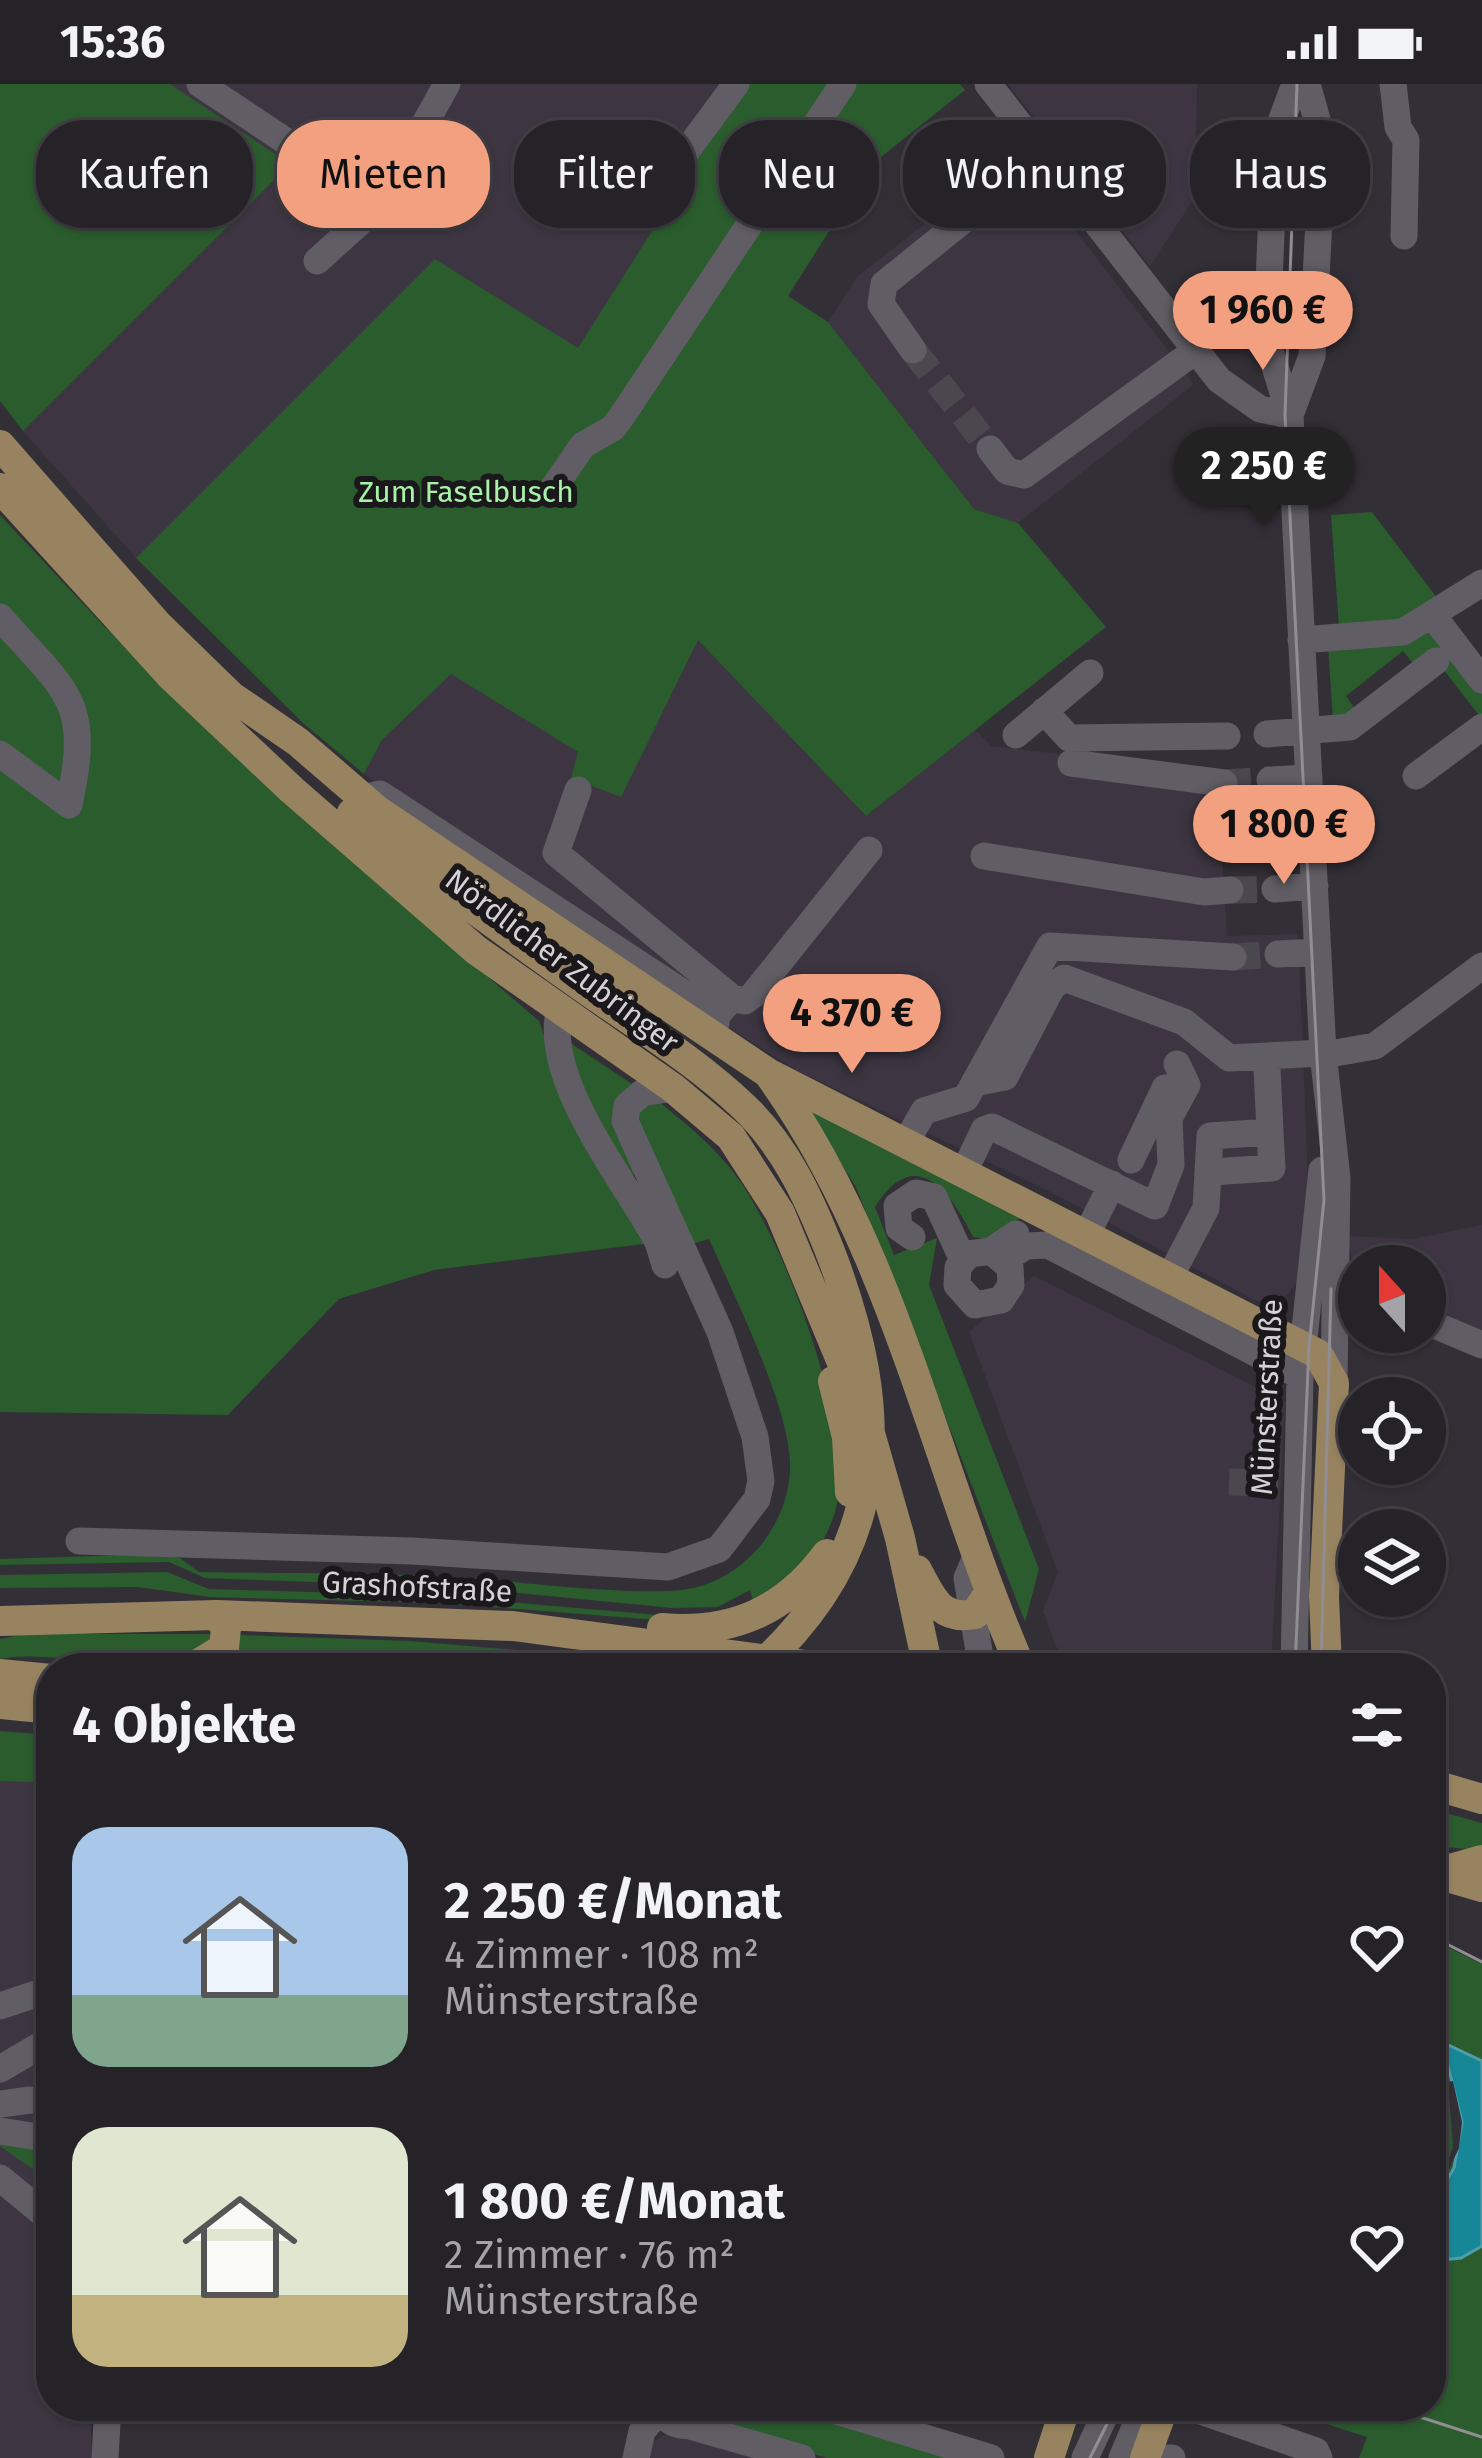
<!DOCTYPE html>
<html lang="de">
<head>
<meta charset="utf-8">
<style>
  body { margin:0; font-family:"Fira Sans",sans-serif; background:#2e2b30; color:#f1f3f6; height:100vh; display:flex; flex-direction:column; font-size:45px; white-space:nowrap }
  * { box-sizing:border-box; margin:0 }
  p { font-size:39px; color:#a4a4a8 }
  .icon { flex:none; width:66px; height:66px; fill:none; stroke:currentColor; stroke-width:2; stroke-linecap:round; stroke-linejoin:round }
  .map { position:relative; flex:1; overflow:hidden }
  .sheet { position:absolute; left:36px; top:1569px; width:1410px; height:768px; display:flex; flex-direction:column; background:#262328; border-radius:48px; box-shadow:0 3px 9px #0004,0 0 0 3px #424045 }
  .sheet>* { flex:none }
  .top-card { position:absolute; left:36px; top:36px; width:1410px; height:108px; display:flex; gap:24px }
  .needle { width:78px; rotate:339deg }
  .controls { position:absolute; left:1338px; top:1161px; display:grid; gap:24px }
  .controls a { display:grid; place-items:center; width:108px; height:108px; border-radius:50%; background:#262328; box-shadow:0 3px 9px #0004,0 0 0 3px #424045; font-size:60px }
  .price { position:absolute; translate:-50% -102px; padding:0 27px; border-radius:42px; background:#f2a080; color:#111; font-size:39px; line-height:78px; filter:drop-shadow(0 3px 6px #0008) }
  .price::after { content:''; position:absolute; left:50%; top:72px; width:36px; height:27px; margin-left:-18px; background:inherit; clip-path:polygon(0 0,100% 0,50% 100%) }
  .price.active { background:#222; color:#fff }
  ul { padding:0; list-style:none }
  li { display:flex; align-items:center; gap:36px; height:300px; padding:0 36px }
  li span { display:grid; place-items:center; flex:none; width:336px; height:240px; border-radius:36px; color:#555 }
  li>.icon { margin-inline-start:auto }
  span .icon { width:144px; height:144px; fill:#fffc; stroke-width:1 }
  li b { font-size:51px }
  h2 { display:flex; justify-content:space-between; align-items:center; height:144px; padding:0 36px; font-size:51px }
  .pill { padding:0 42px; border-radius:48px; background:#262328; box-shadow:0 3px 9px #0004,0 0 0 3px #424045; font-size:42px; line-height:108px }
  .pill.active { background:#f2a080; color:#111 }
  .status { display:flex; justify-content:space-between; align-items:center; height:84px; padding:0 60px; background:#262328; direction:ltr }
  .status svg { height:33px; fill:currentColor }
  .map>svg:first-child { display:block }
  .built { fill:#3d3642 }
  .green { fill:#2a5c2d }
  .water { fill:#168796; stroke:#4f9ea9; stroke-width:3 }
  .pier { fill:#332f36 }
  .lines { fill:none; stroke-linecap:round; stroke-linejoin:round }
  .minor-tunnel { stroke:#4b474e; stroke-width:27; stroke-dasharray:27 14; stroke-linecap:butt }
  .minor { stroke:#615d64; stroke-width:27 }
  .major { stroke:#988360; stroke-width:30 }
  .tram { stroke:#918e93; stroke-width:3 }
  .labels { text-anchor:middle; stroke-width:12; stroke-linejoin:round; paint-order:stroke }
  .park-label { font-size:30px; fill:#a7f2a8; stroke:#1a181b }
  .street-label { font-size:30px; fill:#d4d2d6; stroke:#1a181b }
</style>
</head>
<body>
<div class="status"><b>15:36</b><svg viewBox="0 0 49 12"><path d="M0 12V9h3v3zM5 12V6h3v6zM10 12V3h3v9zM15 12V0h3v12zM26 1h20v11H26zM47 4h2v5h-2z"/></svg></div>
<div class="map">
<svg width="1482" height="2374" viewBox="0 0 1482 2374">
  <rect width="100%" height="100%" fill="#332f36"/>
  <path class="built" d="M170 0H745L578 265 435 175 136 474 23 347 290 80Z
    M1008 0H1197L1195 113 1150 182Z
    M1015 69 1194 300 1018 439 974 425 828 238 857 193Z
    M698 555 866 732 975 646 991 662 1217 688 1227 852 1298 850 1308 1096 1298 1197 1285 1214 1257 1217 1051 1108 798 987 544 829 364 690 382 656 451 589 578 668Z
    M1482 1141V1254L1425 1229V1182H1359V1204L1355 1201 1349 1152 1413 1155Z
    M1034 1192 1285 1318 1271 1584H1075L1058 1567 1043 1527 1058 1488 969 1248Z
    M0 1686 51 1688V2322H90L92 2374H0Z
    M922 2322H1028L1014 2338 968 2337Z
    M669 2348 774 2374H643L646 2362Z"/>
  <path class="green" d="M0 0H170L290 80 23 347 0 317Z
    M745 0H960L965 6 871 81 788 212 828 238 974 425 1018 439 1106 543 866 732 698 556 621 713 571 694 578 668 451 590 382 656 364 690 304 640 136 474 435 175 578 264Z
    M1372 428 1444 523 1418 538 1339 544 1331 431Z
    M0 431 105 543 317 745 539 937 557 988 644 1160 434 1186 339 1215 228 1331 0 1328Z
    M1432 545 1482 609V635L1432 571 1416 583 1403 567 1346 612 1357 628 1333 636 1328 562Z
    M560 952 638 1004 630 1011 642 1085 633 1091 576 1007Z
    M658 1017C688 1041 714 1062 737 1093 784 1157 858 1351 835 1428 821 1474 791 1496 755 1524L750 1506 718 1523 672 1524 467 1504 205 1494 169 1478 0 1481V1475L159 1470 180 1474 199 1488C284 1490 370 1488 455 1493 510 1496 655 1517 701 1502 753 1486 792 1433 790 1377 787 1317 734 1212 709 1155L692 1160 633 1026Z
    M804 1021 1027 1130 987 1155 973 1153C951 1109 916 1058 875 1123L894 1171 937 1154 929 1201 1039 1485 1025 1538 856 1103Z
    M167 1488 209 1505 439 1512 681 1533 682 1538 440 1519 210 1513 138 1503 0 1504V1491Z
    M24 1550H213L216 1554C207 1561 197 1571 186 1576 152 1594 50 1564 0 1575V1555Z
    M240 1551 410 1557 727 1584H222Z
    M0 1647 51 1651V1699L0 1697Z
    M1431 1725 1482 1739V1767L1431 1761Z
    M1431 1855 1482 1880V2374H1359L1367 2353 1270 2322H1431Z
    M0 2055 51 2062V2098L0 2062Z
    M736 2322H796L956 2374H827L730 2344 726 2336Z"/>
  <path class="water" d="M393 1575 509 1584H393Z
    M1442 1958 1482 1977V2162L1461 2174 1431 2177V2123L1454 2084 1462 2038Z"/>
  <path class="pier" d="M1453 1997 1462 2038 1459 2064 1431 2123 1453 2063 1448 1998Z"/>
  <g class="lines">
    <path class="minor-tunnel" d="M913 266 990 365
      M1224 699 1270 696
      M1230 806 1275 805
      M1233 873 1278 870
      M1229 1398 1278 1399"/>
    <path class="minor" d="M200 0 380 120
      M988 0 1219 296 1260 325 1290 331
      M1295 0 1275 54 1268 222 1271 270 1290 331 1323 969 1337 1094 1334 1299
      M1393 0 1398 43 1406 56 1404 152
      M612 73 663 99 736 0
      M317 177 380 120 447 0
      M913 266 881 220 884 200 1043 72
      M1290 331 1312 272 1323 57 1307 0
      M990 365 1007 387 1024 391 1195 267
      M554 403 583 361 613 344 622 332 843 0
      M0 533C67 609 92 615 69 721L0 670
      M1434 533 1482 596
      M1301 556 1403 548 1482 499
      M1044 627 1069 654 1227 652
      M1267 650 1350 643 1436 577
      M1016 651 1090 589
      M1071 679 1224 699
      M1416 692 1482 643
      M1270 696 1309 694
      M578 706 556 769 732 914 717 931
      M363 714 380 710 717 931 714 952
      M984 772 1204 808 1230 806
      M1275 805 1315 802
      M1278 870 1318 868
      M732 914 745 917 753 911 869 766
      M559 928C544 998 624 1095 658 1158L665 1181
      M1324 971 1375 962 1482 882
      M974 999 1005 993 1052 903 1064 894 1184 938 1229 974 1323 969
      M906 1058 924 1027 966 1014 1050 862 1233 873
      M1131 1076 1165 1004
      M964 1088 984 1046 992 1043 1155 1122 1171 1081 1169 1034 1187 1001 1177 980
      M1212 1088 1272 1084 1270 1048
      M1086 1152 1112 1100
      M912 1153 899 1144 897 1122 916 1109 934 1113 963 1176
      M991 1167 1010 1183 1011 1201 1001 1216 975 1221 957 1201 958 1183 969 1170 991 1167 1016 1150
      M1005 1175 1026 1162 1048 1161 1300 1292
      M1169 1195 1206 1124 1210 1052 1270 1048 1267 984
      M1425 1237 1482 1261
      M79 1457 412 1467 668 1483 719 1465 757 1415 761 1397 755 1353 720 1248 625 1037 627 1022 642 1009 673 1004
      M977 1471 967 1494 980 1573
      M1294 1584 1300 1292 1322 1086
      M0 1922 51 1905
      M0 1985 51 1955
      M0 2020 30 2016
      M0 2047 51 2055
      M0 2094 51 2136
      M655 2322C673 2348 701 2348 719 2322
      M820 2322 991 2374
      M959 2322 971 2325
      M1186 2322 1316 2367 1319 2374
      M690 2342 802 2374
      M105 2374 108 2322
      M636 2374 642 2347 658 2328
      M1085 2374 1109 2322
      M1122 2374 1144 2322
      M1153 2374H1172"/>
    <path class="major" d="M0 361 157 540 231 612 298 658 378 727 768 989 1318 1270 1334 1299 1324 1513 1327 1584
      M0 404 170 591 292 706 476 866 673 1004 731 1053 780 1129 867 1339 900 1454 928 1584
      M352 729C428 793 509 851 591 909 643 945 698 979 744 1023 786 1063 810 1116 831 1170 891 1328 892 1463 758 1584
      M768 989C895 1164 936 1388 1021 1584
      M833 1297 847 1353 850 1408
      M917 1486C931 1512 939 1537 975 1530L990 1508
      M0 1537 217 1531 513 1542 828 1584
      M662 1544C732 1550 785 1527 827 1470
      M192 1584 224 1564 226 1544 217 1531
      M0 1590 51 1595
      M0 1620 51 1625
      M1431 1700 1482 1715
      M1431 1788 1482 1803
      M1436 1789 1482 1776
      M1049 2374 1066 2322
      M1145 2374 1164 2322"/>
    <path class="tram" d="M1295 1584 1309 1263 1324 1116 1285 331 1297 0
      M1321 1584 1331 1205
      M1431 1852 1482 1878
      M1386 2322 1482 2353
      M1090 2374 1116 2322"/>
  </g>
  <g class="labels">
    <g class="park-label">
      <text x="466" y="418">Zum Faselbusch</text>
    </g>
    <g class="street-label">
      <text transform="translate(562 877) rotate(37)" y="10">Nördlicher Zubringer</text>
      <text transform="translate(1267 1313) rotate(-87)" y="10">Münsterstraße</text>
      <text transform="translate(417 1503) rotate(3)" y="10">Grashofstraße</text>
    </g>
  </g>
</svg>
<div class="controls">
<a><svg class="needle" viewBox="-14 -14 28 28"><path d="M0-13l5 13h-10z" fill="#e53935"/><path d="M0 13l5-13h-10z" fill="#a4a4a8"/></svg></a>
<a><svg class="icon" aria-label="locate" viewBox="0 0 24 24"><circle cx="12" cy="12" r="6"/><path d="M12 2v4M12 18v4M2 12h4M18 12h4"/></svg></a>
<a><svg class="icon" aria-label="layers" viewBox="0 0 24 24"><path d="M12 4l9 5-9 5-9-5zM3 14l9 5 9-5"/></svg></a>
</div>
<b class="price" style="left:1263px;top:289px">1 960 €</b>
<b class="price active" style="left:1264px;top:445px">2 250 €</b>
<b class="price" style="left:1284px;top:803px">1 800 €</b>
<b class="price" style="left:852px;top:992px">4 370 €</b>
<div class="top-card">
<a class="pill">Kaufen</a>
<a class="pill active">Mieten</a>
<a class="pill">Filter</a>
<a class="pill">Neu</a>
<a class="pill">Wohnung</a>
<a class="pill">Haus</a>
</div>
<section class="sheet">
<h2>4 Objekte<svg class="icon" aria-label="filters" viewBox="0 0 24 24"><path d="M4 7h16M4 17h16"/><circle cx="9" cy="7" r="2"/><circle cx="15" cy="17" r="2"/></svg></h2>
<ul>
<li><span style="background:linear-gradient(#a9c7e8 70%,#7fa58c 0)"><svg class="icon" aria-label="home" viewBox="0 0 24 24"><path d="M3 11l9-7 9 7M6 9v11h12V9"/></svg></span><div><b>2 250 €/Monat</b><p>4 Zimmer · 108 m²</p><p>Münsterstraße</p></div><svg class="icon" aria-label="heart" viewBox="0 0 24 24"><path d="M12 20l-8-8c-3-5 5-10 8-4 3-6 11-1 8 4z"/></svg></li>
<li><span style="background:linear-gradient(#dfe7d0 70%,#c2b280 0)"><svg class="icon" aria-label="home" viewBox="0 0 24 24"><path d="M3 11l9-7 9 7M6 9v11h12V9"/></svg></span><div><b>1 800 €/Monat</b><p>2 Zimmer · 76 m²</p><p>Münsterstraße</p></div><svg class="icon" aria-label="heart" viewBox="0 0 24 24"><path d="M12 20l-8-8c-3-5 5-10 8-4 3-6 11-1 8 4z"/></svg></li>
</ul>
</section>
</div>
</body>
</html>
